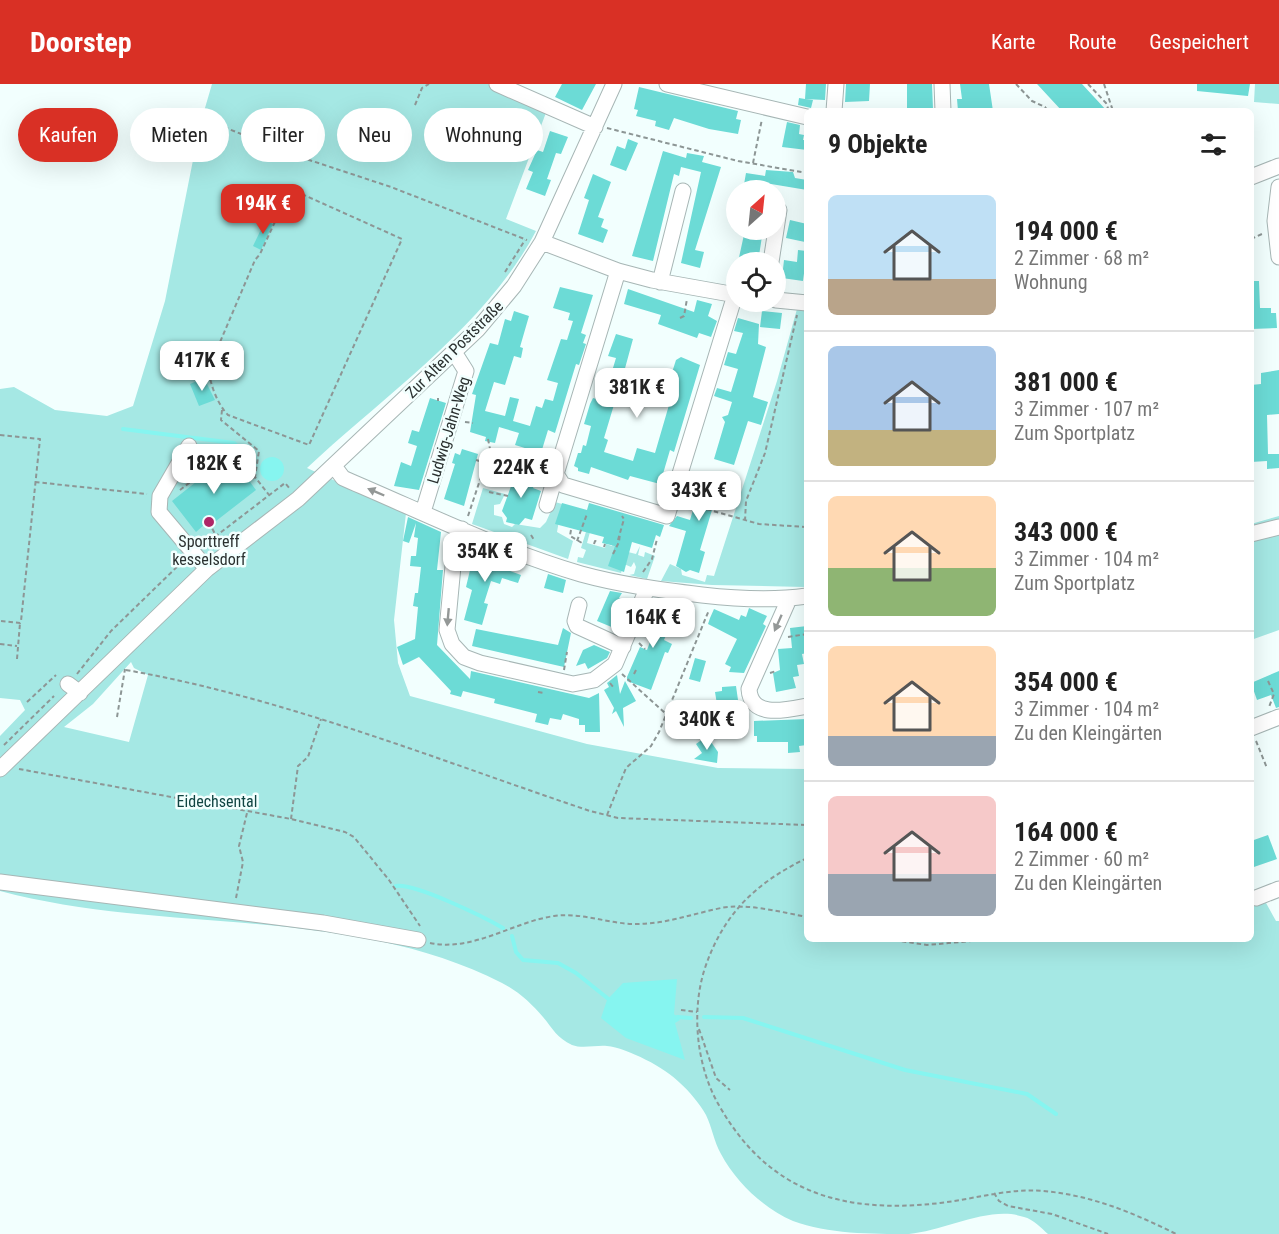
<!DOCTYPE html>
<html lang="de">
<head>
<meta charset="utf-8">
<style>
  body { margin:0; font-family:"Roboto Condensed",sans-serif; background:#f6f6f6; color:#222; height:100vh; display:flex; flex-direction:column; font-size:22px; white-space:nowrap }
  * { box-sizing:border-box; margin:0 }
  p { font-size:20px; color:#767676 }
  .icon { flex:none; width:33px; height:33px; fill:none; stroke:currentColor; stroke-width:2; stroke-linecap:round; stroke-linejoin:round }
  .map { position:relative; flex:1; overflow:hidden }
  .drawer { position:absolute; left:804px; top:24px; width:450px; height:834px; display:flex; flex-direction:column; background:#fff; border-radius:9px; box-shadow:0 6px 24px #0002 }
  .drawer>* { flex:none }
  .banner { position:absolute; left:18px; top:24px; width:570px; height:54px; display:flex; gap:12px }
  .needle { width:39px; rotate:27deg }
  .buttons { position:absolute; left:726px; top:96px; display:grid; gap:12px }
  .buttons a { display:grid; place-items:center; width:60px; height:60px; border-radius:50%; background:#fff; box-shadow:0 6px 24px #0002; font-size:30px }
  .price { position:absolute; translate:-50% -51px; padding:0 14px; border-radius:12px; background:#fff; color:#222; font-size:20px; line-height:39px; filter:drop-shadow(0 2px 3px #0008) }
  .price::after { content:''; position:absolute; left:50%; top:36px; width:18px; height:14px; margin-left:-9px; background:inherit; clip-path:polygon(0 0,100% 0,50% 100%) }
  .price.selected { background:#d93025; color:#fff }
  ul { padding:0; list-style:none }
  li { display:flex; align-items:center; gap:18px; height:150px; padding:0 24px }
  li+li { border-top:2px solid #e0e0e0 }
  li span { display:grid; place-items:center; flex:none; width:168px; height:120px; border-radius:9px; color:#555 }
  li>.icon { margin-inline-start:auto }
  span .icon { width:72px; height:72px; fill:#fffc; stroke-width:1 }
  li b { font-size:26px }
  h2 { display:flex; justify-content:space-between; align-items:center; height:72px; padding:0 24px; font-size:26px }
  .chip { padding:0 21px; border-radius:27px; background:#fff; box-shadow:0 6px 24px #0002; font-size:21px; line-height:54px }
  .chip.selected { background:#d93025; color:#fff }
  header { display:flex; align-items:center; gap:36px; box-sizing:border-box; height:84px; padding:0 30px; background:#d93025; color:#fff }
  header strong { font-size:28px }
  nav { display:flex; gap:33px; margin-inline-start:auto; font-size:21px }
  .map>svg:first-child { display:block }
  .green { fill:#a5e8e4; fill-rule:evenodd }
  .water { fill:#86f5f0 }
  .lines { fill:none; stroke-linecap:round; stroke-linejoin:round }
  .stream { stroke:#86f5f0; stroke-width:4 }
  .building { fill:#6cdbd6 }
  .minor-casing { stroke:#a7b6b5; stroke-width:17 }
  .path { stroke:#8d9695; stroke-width:2; stroke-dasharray:4.5 3; stroke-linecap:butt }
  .minor { stroke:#fff; stroke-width:15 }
  .oneway { fill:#949897 }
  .poi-dot { fill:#af2667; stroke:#f2fffe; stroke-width:2 }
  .labels { text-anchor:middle; stroke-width:5; stroke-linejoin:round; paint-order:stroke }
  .street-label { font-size:16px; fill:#2a302f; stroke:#f2fffe }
  .poi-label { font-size:16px; fill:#2a302f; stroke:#f2fffe }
  .park-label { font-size:16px; fill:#104442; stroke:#f2fffe }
</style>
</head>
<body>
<header>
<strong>Doorstep</strong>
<nav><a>Karte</a><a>Route</a><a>Gespeichert</a></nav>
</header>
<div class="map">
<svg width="1279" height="1150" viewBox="0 0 1279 1150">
  <rect width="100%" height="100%" fill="#f2fffe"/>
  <path class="green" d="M212 0H488L547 26 506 135 536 147C486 242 385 311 307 384L406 429 394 536 398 579 410 612 587 660 718 684 807 685V855H1251V822L1266 819 1276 837H1279V1150H1048C1041 1144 1033 1135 1024 1133 990 1121 944 1147 909 1150 871 1150 828 1150 793 1137 763 1124 736 1098 721 1070 714 1058 712 1043 706 1031 700 1020 689 1007 680 999 666 984 627 964 607 962 596 961 582 965 572 961 557 954 553 945 543 933 532 920 518 907 502 899 346 820 165 851 0 807V652L25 626 20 616 0 614V305L14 303 55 326 107 332 133 322 165 217 200 41ZM131 578 134 584 148 591 129 658 64 643 93 620Z
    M1255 0H1279V20L1254 18Z
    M797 225H807L805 503 712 501 661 497 670 480 681 485 682 491 705 498 707 491 714 492 777 297Z
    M483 404 505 410 500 420 494 421V431L502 433 504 440 512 443 515 440 540 444 546 438 555 418 562 420 557 448 573 457 568 475 472 440Z
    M593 425 596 426 587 459 605 464 606 460 612 462 614 456 628 468 636 470 640 462 638 471 644 473 645 468 655 472 647 495 629 491 634 490 636 483 634 478 631 483 624 480 621 489 577 478 578 473 583 474 586 466 581 464Z
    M1279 432V546L1251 556V440Z"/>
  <path class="water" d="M260 385a12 12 0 1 1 24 0a12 12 0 1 1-24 0Z
    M677 895 674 930 680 936 675 939 685 976 626 954 601 934 607 916 623 899Z"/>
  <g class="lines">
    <path class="stream" d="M123 345 234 359 252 377
      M396 802C415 799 484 833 503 844
      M512 852 516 868 523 876 558 879 576 889 611 917
      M677 933 691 934
      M704 933 743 934 905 986 1027 1010 1056 1030"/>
  </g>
  <path class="building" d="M562 0H596L582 26 555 13Z
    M806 0H826L825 16 805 15 813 16 811 24 798 21 799 14 805 15Z
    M846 0H870L869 17 845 18Z
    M907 0H932L933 25 907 27Z
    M960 0H989L993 27H958L957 15H962Z
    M1037 0H1082L1107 27H1062Z
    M1197 0H1250L1248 12 1197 7Z
    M639 3 738 27 736 35 741 36 738 50 709 45 674 34 669 46 655 42 656 37 636 32 638 26 634 25Z
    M787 38 800 41 799 50 804 51 803 56H807V66L782 63Z
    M550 47 568 53 561 70 556 69 547 95 551 96 545 112 526 105 533 88 528 86 537 66 543 68Z
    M628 55 638 59 626 87 610 81 617 62 625 65Z
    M663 67 686 74 687 69 704 72 702 78 721 83 695 166 704 168 700 184 681 179 701 88 681 83 679 92 674 90 653 177 632 172Z
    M766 86 793 88 795 94 807 96V106L771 100 770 106H743L746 89 765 92Z
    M593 90 611 98 598 133 604 135 601 143 608 146 603 159 578 150 589 116 584 114Z
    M790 136 807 140 805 158 786 154Z
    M265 137 273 140 261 166 253 162Z
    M745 146H763L758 178H738Z
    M798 166 807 167 803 197 782 194 784 176 797 178Z
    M1251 197H1259L1260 224H1271V229H1276L1277 244 1251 245Z
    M560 203 593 211 581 249 586 251 583 259 586 260 579 281 576 280 555 349 548 346 541 369 515 361 519 349 499 343 495 359 485 357 486 353 470 348 476 311 472 310 490 259 498 261 505 235 511 237 514 227 529 232 520 263 523 264 521 274 514 272 505 301 494 298 485 327 505 332 510 313 519 315 513 337 530 342 536 322 542 324 545 315 553 317 558 299 547 296 561 255 567 256 573 237 568 236 570 229 553 224Z
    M628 205 694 228 697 216 712 220 708 232 717 237 711 253 699 249 697 254 658 240 661 231 624 220Z
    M762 227 782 229 780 245 760 243Z
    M738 234 759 240 758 260 766 263 753 313 768 318 761 341 748 337 734 381 714 375 725 338 722 333 728 331 732 318 714 312 717 304 731 308 738 285 724 281 728 268 736 270 743 249 734 247Z
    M616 250 633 255 624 288 633 291 626 317 616 314 604 354 608 356 604 368 633 377 637 364 655 369 669 321 665 323 670 308 647 301 650 292 657 287 667 304 676 276 681 273 700 281 674 368 670 366 660 400 630 392 628 396 591 383 589 390 578 387V384L574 382 578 369H581L583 361 586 362 591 342 584 340 590 320 593 314 603 317 616 274 608 272Z
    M1279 286V330L1267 331 1268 370H1279V384L1267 385V377L1251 378V301L1261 300V289Z
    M204 294 215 316 199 322 190 300Z
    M430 314 446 319 419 406 394 402 401 378 411 382 417 362 408 359 412 346 419 348Z
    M462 365 478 370 464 422 444 415 455 380 452 379 455 369 460 371Z
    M230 371 256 406 207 444 204 441 196 448 172 417Z
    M517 386 537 393 533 404 541 407 532 436 525 434 519 441 506 438 507 434 502 427Z
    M720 388 724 397 729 399 723 419 715 416 700 466 705 468 699 489 690 486 686 488 676 482 686 447 669 442 677 432 690 436 703 392 712 394Z
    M562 419 587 426 589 419 664 441 660 453 656 451 652 464 632 458 624 488 608 482 615 462 602 459 604 453 555 440Z
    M408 433 441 448 437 486H443L437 561 470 595 471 587 589 614 599 609 600 648H585V641H579V635L563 630 561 636 550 634 548 641 535 638 537 630 494 619 495 615 463 607 461 613 450 610 451 607 419 573 403 581 397 563 415 555 418 523 413 522 415 509H418L421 483 410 482 411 472H416L418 454 414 453 416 439 409 459 403 457Z
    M475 465 506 474 502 484 521 491 518 499 502 494 500 500 491 497 484 519 488 520 482 541 464 536 472 506 466 503Z
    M548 490 566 496 563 509 544 504Z
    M610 507 622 509 619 514 628 518 618 541 615 540 614 544 597 537Z
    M659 518 677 526 664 556 672 560 668 569 665 568 651 606 627 597V593L640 563 647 566 654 547 647 544Z
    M749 524 767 532 763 540 766 542 744 589 729 588 731 583 725 580 737 555 708 540 710 534 714 525 739 536 741 531 746 533Z
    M807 542V569L802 570 804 580 797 581 799 592 793 593 796 604 776 608 773 589 780 586 778 565 792 564 790 544Z
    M563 544 571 549 564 583 472 562 476 545 558 561Z
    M594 561 610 568 607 574 588 585 585 579 576 582 583 566Z
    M695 574 706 577 700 598 689 595Z
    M1279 587V623L1276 624 1271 611 1257 616 1251 599Z
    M617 591 620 610 625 597 636 617 623 624 624 643 616 627 612 630 614 624 604 606 609 603 607 599Z
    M736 602 740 630 719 633 715 608 722 607V603Z
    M807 635V661L799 662 800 668 788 669V658H757V652H754V637Z
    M707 652 718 668 717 679 694 675 702 669 696 660Z
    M1268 751 1277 775 1251 784V757Z"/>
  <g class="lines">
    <defs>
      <path id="minor" d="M497 0 595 43
        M667 0 807 33
        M942 0 943 27
        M834 27 836 0
        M1251 93 1279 82
        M1279 103 1275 137 1279 173
        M542 158 618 187 652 196 736 211
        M771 178 779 126
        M618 187 556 390 563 401 667 432 735 211
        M660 198 683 107
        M776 216 807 219
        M189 362 160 412 159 428 207 485
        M334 382 343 394 352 398C427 430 502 467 581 490 621 501 661 506 702 511 737 515 773 517 807 512
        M547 421 556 390
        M423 428 466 287 454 268
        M462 445 453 482 447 546 452 560 464 573 480 579 573 600 594 596 615 580 647 505
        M1251 450 1279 443
        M789 515 749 605C751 635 786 626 807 622
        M579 521 575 537 577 542 623 563
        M68 600 80 609
        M1251 644 1279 633
        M0 685 207 485 298 415 478 245 514 202 542 158 614 0
        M0 798 323 839 418 856
        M1256 814 1279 805"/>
    </defs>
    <use href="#minor" class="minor-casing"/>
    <path class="path" d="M1016 0 1032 17 1045 23 1048 27
      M1088 0 1106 19 1109 27
      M1104 0 1113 27
      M415 21 422 4 429 0
      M196 32 294 71 391 103 527 156
      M607 44 738 77 807 89
      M753 79 762 35
      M295 107 402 155 309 361 228 331C218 321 209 299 209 284L255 176 260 170 287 112Z
      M1251 155 1262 150
      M505 188 525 156
      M680 234 684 232 687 215
      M438 317V314
      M222 326 221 336 259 367 255 393 269 411
      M465 338 473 339
      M0 351 40 355 21 537 20 539 0 537
      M488 355 491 370
      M476 376 486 379
      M35 398 147 410
      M180 406 230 367 252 395 255 393
      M489 408 508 412
      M685 419 759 440 805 443 807 411
      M468 432 488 372 491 370 542 386
      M745 437 746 417 765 369 797 231
      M209 438 216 452
      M571 446 570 452 582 459
      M531 451 534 456
      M618 456 624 435 622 432
      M577 457 587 430
      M594 460 595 457 599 458
      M203 462 285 399 290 405
      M604 463 605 460
      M613 470 619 458 620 449
      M643 488 652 475 657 455
      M645 548 650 538
      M788 553 807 550
      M639 559 645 565
      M0 560 17 562
      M17 575 20 539
      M126 586C285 614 438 676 590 727L618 734 807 741
      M564 586 567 568
      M770 589 776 587
      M77 590 111 547 184 476
      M622 590 666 630
      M634 590 636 586
      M1268 597 1274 610 1269 623
      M610 599 614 604
      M538 608 545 609
      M27 618 56 591
      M117 633 125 585
      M1256 657 1267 684
      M4 661 54 612
      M19 685 291 735 345 748 354 753 389 796 420 842
      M607 731 626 684 651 662 659 648 709 526
      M291 735 298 682 308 673 321 635
      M807 774C755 799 722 831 704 887 691 930 697 985 720 1023 770 1110 845 1130 940 1119 975 1115 1008 1104 1043 1107 1091 1111 1134 1129 1176 1150
      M236 814 243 778 239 762 247 729
      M887 855 927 861 994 855
      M430 859C473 868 513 838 554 832 582 828 608 840 636 840 666 840 692 830 721 824 747 819 781 828 807 833
      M681 926 697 928
      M699 945 716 994 730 1006
      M994 1109 999 1117 1008 1122 1052 1130 1108 1150"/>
    <use href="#minor" class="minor"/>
  </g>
  <defs><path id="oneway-solid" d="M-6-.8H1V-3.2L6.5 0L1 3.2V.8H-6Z" transform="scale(1.5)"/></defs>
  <g class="oneway">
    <use href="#oneway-solid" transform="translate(376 408) rotate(-157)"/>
    <use href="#oneway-solid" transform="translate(448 533) rotate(95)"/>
    <use href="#oneway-solid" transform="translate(778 539) rotate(114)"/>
  </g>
  <circle class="poi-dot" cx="209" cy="438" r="6"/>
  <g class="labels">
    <g class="street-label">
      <text transform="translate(454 265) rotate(-45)" y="6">Zur Alten Poststraße</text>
      <text transform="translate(448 346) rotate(-73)" y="6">Ludwig-Jahn-Weg</text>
    </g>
    <g class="poi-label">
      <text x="209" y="463">Sporttreff<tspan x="209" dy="18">kesselsdorf</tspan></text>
    </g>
    <g class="park-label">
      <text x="217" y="723">Eidechsental</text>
    </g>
  </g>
</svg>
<div class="buttons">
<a><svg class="needle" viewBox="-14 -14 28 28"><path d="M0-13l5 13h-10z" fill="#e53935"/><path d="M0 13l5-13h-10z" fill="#767676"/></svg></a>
<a><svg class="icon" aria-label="locate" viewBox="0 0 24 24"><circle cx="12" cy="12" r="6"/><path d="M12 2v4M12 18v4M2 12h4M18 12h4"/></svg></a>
</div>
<b class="price selected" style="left:263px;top:151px">194K €</b>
<b class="price" style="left:202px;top:308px">417K €</b>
<b class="price" style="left:637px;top:335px">381K €</b>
<b class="price" style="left:214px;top:411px">182K €</b>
<b class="price" style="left:521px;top:415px">224K €</b>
<b class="price" style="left:699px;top:438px">343K €</b>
<b class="price" style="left:485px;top:499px">354K €</b>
<b class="price" style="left:653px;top:565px">164K €</b>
<b class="price" style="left:707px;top:667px">340K €</b>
<div class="banner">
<a class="chip selected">Kaufen</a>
<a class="chip">Mieten</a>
<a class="chip">Filter</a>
<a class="chip">Neu</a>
<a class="chip">Wohnung</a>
</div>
<section class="drawer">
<h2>9 Objekte<svg class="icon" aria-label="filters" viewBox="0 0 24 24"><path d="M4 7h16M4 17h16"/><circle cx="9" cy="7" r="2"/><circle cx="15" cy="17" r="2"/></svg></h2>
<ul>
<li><span style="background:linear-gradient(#bfe0f5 70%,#b9a48a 0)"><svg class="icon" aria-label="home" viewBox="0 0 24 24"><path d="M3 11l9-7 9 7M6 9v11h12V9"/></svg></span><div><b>194 000 €</b><p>2 Zimmer · 68 m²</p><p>Wohnung</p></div></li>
<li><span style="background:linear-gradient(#a9c7e8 70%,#c2b280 0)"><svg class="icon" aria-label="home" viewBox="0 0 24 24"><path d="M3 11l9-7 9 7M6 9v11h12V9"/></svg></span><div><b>381 000 €</b><p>3 Zimmer · 107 m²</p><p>Zum Sportplatz</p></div></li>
<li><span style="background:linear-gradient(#ffd9b3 60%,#8fb573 0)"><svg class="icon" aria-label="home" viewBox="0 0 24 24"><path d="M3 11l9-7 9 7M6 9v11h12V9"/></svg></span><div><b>343 000 €</b><p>3 Zimmer · 104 m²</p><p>Zum Sportplatz</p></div></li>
<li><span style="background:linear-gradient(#ffd9b3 75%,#9aa5b1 0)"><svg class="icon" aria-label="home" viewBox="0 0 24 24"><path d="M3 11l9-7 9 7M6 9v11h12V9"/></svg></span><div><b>354 000 €</b><p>3 Zimmer · 104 m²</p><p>Zu den Kleingärten</p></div></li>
<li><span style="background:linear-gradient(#f6c9c9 65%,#9aa5b1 0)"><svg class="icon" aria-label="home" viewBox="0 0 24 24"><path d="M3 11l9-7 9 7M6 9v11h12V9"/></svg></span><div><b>164 000 €</b><p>2 Zimmer · 60 m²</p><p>Zu den Kleingärten</p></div></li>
</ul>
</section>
</div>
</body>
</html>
